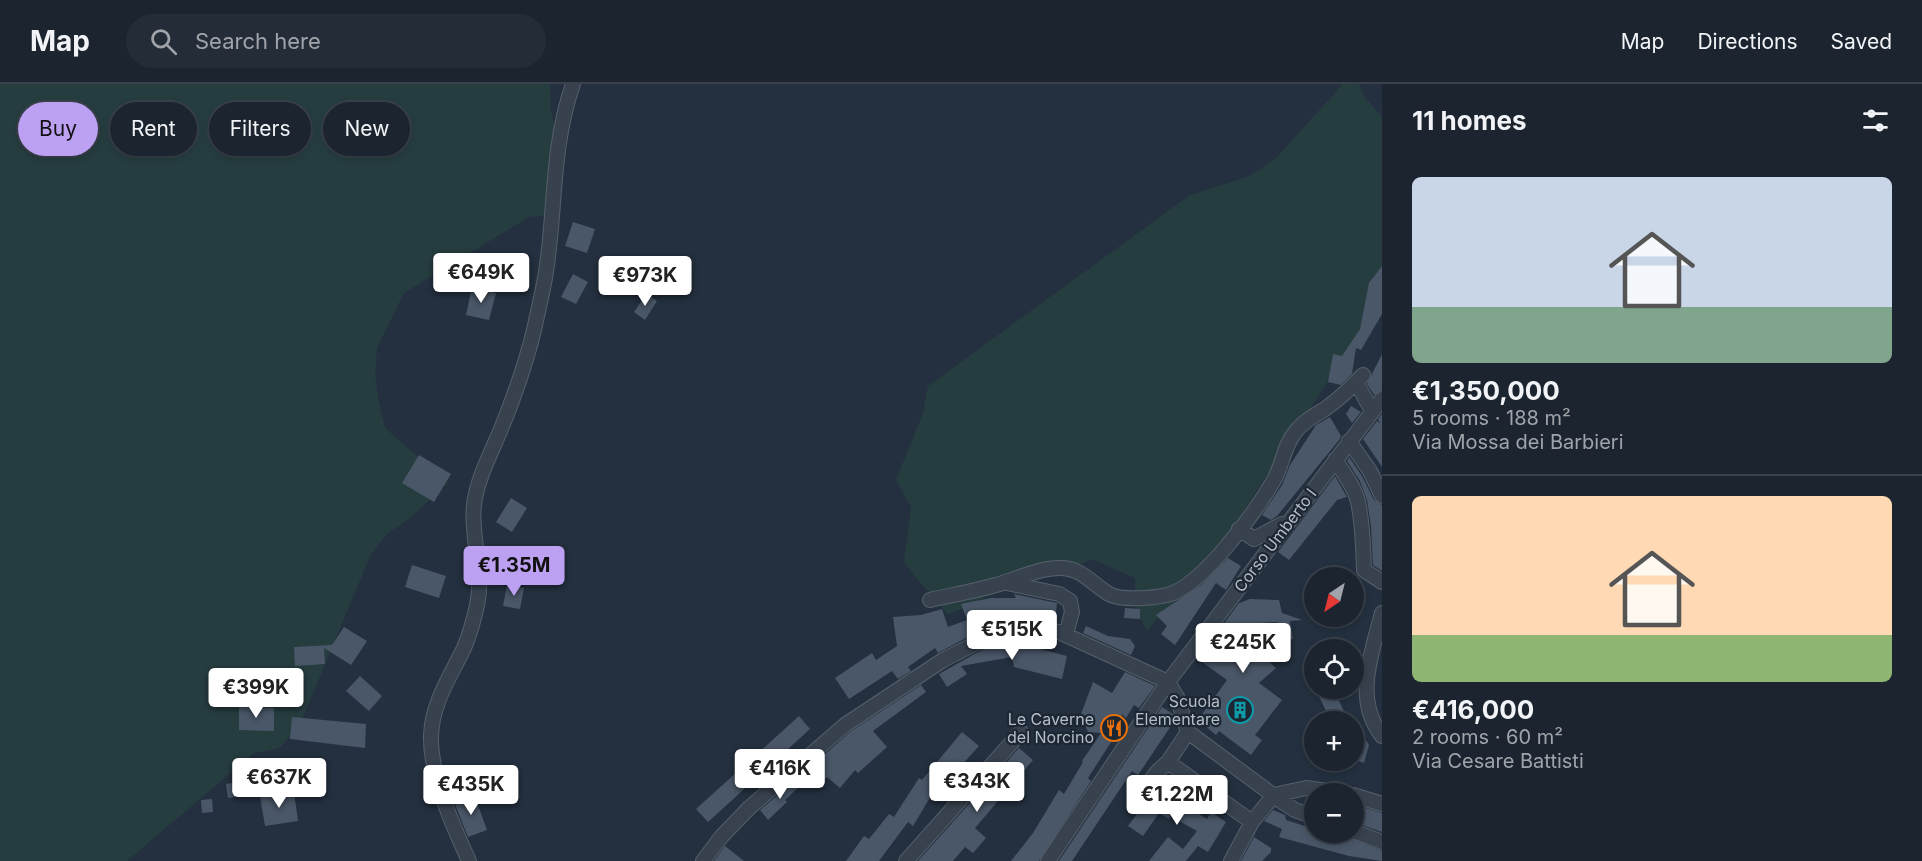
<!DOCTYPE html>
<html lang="en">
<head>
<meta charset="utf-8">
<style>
  body { margin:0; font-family:Inter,sans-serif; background:#242c37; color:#f1f3f6; height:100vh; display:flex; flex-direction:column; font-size:22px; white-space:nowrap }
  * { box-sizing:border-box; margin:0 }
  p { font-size:20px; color:#a0a4aa }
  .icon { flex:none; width:33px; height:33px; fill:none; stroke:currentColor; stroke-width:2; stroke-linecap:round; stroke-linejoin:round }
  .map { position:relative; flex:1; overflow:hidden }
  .sheet { display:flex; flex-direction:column; background:#1b242f; width:540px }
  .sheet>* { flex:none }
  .banner { position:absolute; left:18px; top:18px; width:570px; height:54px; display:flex; gap:12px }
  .needle { width:39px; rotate:215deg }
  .tools { position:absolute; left:1304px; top:483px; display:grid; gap:12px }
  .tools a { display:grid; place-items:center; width:60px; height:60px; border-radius:50%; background:#1b242f; box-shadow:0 3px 9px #0003,0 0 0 2px #39414b; font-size:30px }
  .price { position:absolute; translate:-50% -51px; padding:0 14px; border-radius:6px; background:#fff; color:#222; font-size:20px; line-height:39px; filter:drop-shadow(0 2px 3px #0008) }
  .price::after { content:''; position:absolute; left:50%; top:36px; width:18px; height:14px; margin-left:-9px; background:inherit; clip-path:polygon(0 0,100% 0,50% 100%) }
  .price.current { background:#bca0f2; color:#111 }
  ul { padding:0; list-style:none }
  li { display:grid; align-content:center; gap:12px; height:318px; padding:0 30px }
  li+li { border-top:2px solid #39414b }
  li span { display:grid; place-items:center; height:186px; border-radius:9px; color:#555 }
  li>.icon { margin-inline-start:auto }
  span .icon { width:108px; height:108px; fill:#fffc; stroke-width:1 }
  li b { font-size:26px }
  h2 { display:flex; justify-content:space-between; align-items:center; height:72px; padding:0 30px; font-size:26px }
  .tag { padding:0 21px; border-radius:27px; background:#1b242f; box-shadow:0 3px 9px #0003,0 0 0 2px #39414b; font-size:21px; line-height:54px }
  .tag.current { background:#bca0f2; color:#111 }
  header { display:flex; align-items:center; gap:36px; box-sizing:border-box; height:84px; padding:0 30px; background:#1b242f; border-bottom:2px solid #39414b }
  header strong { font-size:28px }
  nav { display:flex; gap:33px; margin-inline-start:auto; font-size:21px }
  .search { width:420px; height:54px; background:#242c37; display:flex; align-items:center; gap:15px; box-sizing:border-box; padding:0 21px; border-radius:33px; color:#a0a4aa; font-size:22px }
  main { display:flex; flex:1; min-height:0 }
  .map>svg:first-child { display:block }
  .green { fill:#263d40 }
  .building { fill:#4a5768 }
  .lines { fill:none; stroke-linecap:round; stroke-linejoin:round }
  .minor-casing { stroke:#56606c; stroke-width:16 }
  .minor { stroke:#38424f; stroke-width:14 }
  .labels { text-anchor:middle; stroke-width:4.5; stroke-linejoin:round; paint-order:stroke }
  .street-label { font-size:16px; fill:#b4bdc9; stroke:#1d2734 }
  .poi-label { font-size:16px; fill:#b4bdc9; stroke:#1d2734; text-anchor:end }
</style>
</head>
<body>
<header>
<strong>Map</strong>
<div class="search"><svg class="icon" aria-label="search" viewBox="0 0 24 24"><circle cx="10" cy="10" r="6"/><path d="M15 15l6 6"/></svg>Search here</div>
<nav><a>Map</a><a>Directions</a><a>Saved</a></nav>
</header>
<main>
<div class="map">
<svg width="1382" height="777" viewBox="0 0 1382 777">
  <rect width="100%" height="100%" fill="#24303f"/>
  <path class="green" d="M0 0H550L551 27 557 54 553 131 529 133 404 209 377 264 375 290 378 314 385 344 448 399 409 435 387 450 371 470 298 645 279 664 254 669 127 777H0Z
    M1343 0H1359L1364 12 1382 33V214L1241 431 1193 521 1163 528 1147 547 1135 525V494L1092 475 1065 487 1033 492 948 531 904 479 911 423 896 396 923 329 928 302 1190 111 1250 92 1276 74Z"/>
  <path class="building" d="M573 138 595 145 587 169 565 162Z
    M1382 182V230L1361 266 1356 264 1352 290 1341 301 1328 298 1333 270 1342 272 1360 245 1369 199Z
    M573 190 588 198 576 220 561 213Z
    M472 203 496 209 489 236 466 231Z
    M646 210 657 217 645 236 634 228Z
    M1382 270V306L1374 311 1367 300Z
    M1351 322 1361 328 1352 339 1346 330Z
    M1382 330V383L1363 355 1377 337 1380 339 1378 335Z
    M1330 333 1341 352 1340 355 1277 432 1271 436 1262 431 1282 401 1290 381 1316 341Z
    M419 371 451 390 434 418 402 399Z
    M1349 373 1362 392 1374 416 1382 421V487L1373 481 1371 442 1367 416 1360 397 1347 377Z
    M1335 392 1347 413 1337 416 1289 476 1278 468Z
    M511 414 527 424 512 448 496 438Z
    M1228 474 1241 482 1226 506 1216 499 1175 561 1161 550 1167 542 1156 531 1201 501Z
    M412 481 446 492 439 514 405 503Z
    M507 501 524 504 520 525 503 522Z
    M1014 510 1057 519 1055 539 1025 536 1004 539 981 546 938 569 935 564 908 583 911 587 898 595 892 587 849 615 835 594 872 569 876 576 897 562 893 533 921 531 942 525 948 543 967 536 961 520 991 514H1016Z
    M1250 515 1279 516 1282 529 1302 536 1290 537 1293 555 1282 557 1277 538 1259 539 1243 556 1276 584 1259 599 1282 616 1255 651 1262 656 1251 671 1219 647 1216 651 1198 636 1227 596 1198 575 1239 519Z
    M1125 524 1140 525V535L1124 534Z
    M1086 542 1108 552 1130 555 1135 562 1131 571 1083 549Z
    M344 543 367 557 351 581 324 564 325 580 295 582 294 563 332 561Z
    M1009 557 1067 572 1062 595 1014 583 1012 573 961 582 967 590 947 603 939 590 987 563Z
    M1125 588 1155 602 1139 624 1134 621 1126 634 1122 630 1117 649 1088 694 1091 697 1039 777H1011L1033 749 1059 706 1064 710 1083 678 1082 677 1101 649 1088 648 1081 630 1093 598 1112 609Z
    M360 592 382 612 369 627 346 607Z
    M921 601 926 608 873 647 887 663 858 689 855 686 840 704 827 693 819 702 804 689 850 648Z
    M1315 604H1333L1349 638H1313L1327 629Z
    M239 623 274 624V647L239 646Z
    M1162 623 1173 630 1175 636 1138 691 1132 687 1072 777H1059Z
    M799 632 810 645 708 738 696 725Z
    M292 633 366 640 365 664 290 655Z
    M1353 635 1369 661 1364 679 1353 675Z
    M962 648 979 662 940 705 937 702 913 742 908 738 879 777H846L864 752 869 755 889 730 894 733 919 694 922 696Z
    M1019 664 1033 676 975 744 986 754 973 769 965 763 953 777H918Z
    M797 695 802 700 785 716 787 718 768 736 760 726Z
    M244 697 247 711 228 714 226 700Z
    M1158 702 1171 710 1170 712 1207 735 1211 728 1226 738 1208 768 1198 762 1186 777H1149L1168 753 1183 765 1197 747 1170 732 1169 735 1159 729 1143 752 1128 742Z
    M294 708 298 737 265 742 260 713Z
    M474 710 487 746 468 753 454 718Z
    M212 715 213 728 202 729 201 716Z
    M1353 720 1382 729V748L1353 738Z
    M1273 726 1285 731 1286 736 1314 745V748H1335L1382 767V777L1349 772 1279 753 1282 745 1264 737Z
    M1254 753 1271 764V768L1262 777H1241Z
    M725 762 744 777H714Z"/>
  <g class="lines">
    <defs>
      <path id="minor" d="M1356 298 1372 327
        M1349 357 1370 387 1382 412
        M1335 376C1343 388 1355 403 1358 418 1363 440 1363 463 1364 486L1382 498
        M1239 445 1254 455 1282 440
        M1007 499 1059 510 1070 517 1072 528 1066 550
        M930 516C952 511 975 507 996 501 1017 495 1041 483 1062 484 1083 485 1093 501 1109 510 1121 517 1154 514 1167 511 1202 503 1256 427 1274 396 1283 380 1284 361 1296 347 1304 337 1315 331 1325 325 1339 315 1351 304 1363 291
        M1382 529C1372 569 1353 615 1382 652
        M1168 598 1177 613 1188 648 1281 717 1295 726 1314 733
        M1168 678 1252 738
        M1274 711 1306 704 1348 710
        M1353 711 1382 720
        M1138 712 1158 687 1168 678 1188 648
        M1353 747 1382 758
        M469 777C453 742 430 691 431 652 432 619 450 593 464 564 470 550 474 535 477 521 485 485 470 454 474 421 477 395 491 369 501 345 514 313 526 279 534 246 538 227 543 207 546 188 556 124 551 64 573 0
        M703 777 722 752 749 724 845 641 943 576 984 555 1007 548 1026 545 1059 548 1168 598
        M906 777 1021 648
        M1048 777 1168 598 1382 315
        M1231 777 1252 738 1274 711"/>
    </defs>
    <use href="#minor" class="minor-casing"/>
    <use href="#minor" class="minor"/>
  </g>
  <defs>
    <symbol id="building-ring" viewBox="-11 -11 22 22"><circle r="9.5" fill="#1d2734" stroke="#0f9aa8" stroke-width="1.5"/><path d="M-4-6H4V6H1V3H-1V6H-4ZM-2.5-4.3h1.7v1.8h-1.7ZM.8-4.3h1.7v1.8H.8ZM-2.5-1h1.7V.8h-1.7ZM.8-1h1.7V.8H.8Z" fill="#0f9aa8"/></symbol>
    <symbol id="restaurant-ring" viewBox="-11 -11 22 22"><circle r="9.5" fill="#1d2734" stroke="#e8710a" stroke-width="1.5"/><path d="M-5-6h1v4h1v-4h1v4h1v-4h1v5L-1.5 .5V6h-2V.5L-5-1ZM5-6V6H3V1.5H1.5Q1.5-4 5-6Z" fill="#e8710a"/></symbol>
  </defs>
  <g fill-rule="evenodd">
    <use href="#building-ring" x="1225" y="611" width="30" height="30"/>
    <use href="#restaurant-ring" x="1099" y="629" width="30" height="30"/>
  </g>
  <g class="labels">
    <g class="street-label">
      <text transform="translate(1275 456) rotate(-53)" y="6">Corso Umberto I</text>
    </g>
    <g class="poi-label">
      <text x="1220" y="623">Scuola<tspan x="1220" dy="18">Elementare</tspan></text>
      <text x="1094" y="641">Le Caverne<tspan x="1094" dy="18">del Norcino</tspan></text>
    </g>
  </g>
</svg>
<div class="tools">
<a><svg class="needle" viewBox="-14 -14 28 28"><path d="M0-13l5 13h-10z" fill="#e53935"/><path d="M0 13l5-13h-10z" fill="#a0a4aa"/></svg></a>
<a><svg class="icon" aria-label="locate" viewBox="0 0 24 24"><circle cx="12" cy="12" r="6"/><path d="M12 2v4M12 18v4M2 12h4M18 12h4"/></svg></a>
<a>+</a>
<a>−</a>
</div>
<b class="price" style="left:481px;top:220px">€649K</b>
<b class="price" style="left:645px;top:223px">€973K</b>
<b class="price current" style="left:514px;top:513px">€1.35M</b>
<b class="price" style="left:1012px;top:577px">€515K</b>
<b class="price" style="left:1243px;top:590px">€245K</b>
<b class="price" style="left:256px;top:635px">€399K</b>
<b class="price" style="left:780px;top:716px">€416K</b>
<b class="price" style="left:279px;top:725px">€637K</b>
<b class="price" style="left:977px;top:729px">€343K</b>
<b class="price" style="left:471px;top:732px">€435K</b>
<b class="price" style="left:1177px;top:742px">€1.22M</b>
<div class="banner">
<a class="tag current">Buy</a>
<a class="tag">Rent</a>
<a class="tag">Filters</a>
<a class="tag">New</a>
</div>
</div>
<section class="sheet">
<h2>11 homes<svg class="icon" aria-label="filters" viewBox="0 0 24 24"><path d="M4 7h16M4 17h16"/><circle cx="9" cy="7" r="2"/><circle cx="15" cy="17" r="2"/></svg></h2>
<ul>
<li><span style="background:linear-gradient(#c9d6e8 70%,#7fa58c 0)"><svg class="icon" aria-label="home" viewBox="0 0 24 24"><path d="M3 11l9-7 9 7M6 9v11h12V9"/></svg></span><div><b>€1,350,000</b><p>5 rooms · 188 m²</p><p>Via Mossa dei Barbieri</p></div></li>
<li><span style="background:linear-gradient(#ffd9b3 75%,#8fb573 0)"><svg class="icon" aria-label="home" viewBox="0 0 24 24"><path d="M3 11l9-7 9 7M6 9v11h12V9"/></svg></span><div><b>€416,000</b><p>2 rooms · 60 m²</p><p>Via Cesare Battisti</p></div></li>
</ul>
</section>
</main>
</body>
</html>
